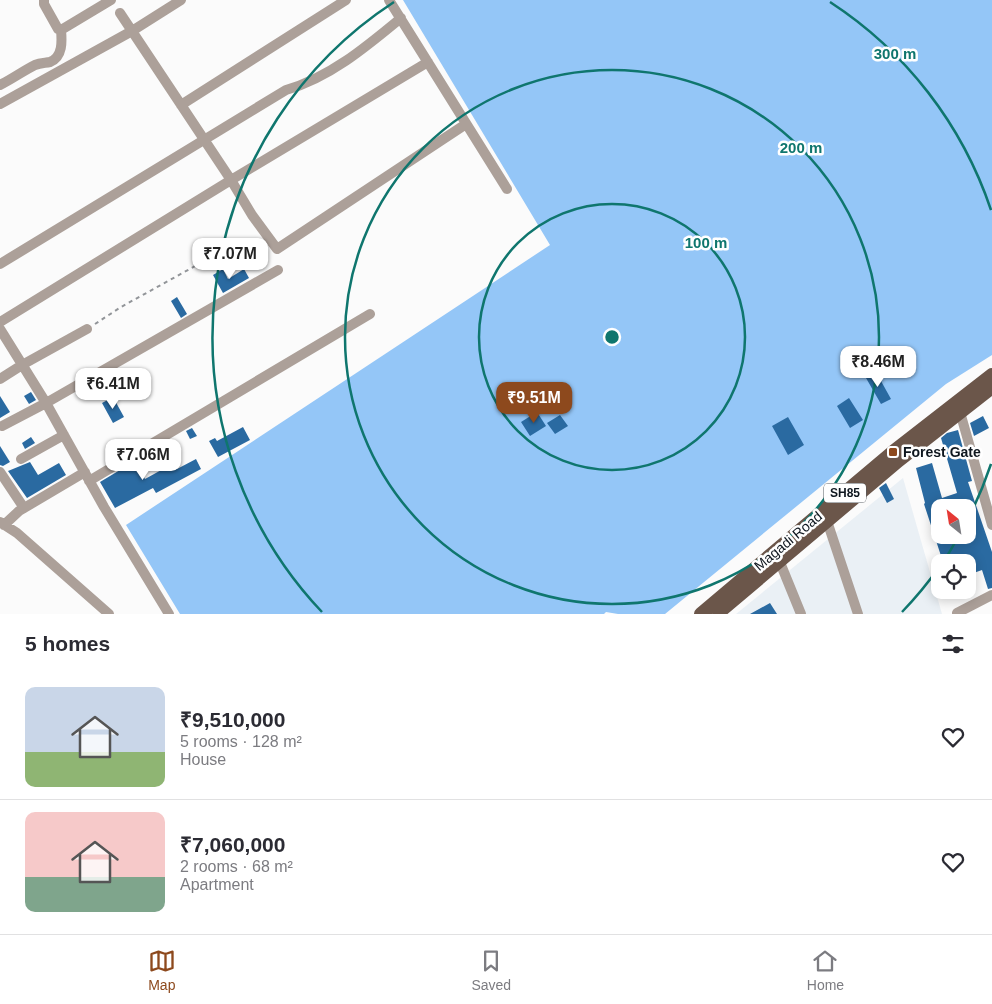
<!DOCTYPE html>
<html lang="en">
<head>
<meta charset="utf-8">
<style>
  body { margin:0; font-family:Helvetica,sans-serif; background:#f2f2f3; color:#2b2b33; height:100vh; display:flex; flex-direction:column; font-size:19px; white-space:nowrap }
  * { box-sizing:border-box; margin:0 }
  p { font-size:16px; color:#7c7c81 }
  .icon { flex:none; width:28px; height:28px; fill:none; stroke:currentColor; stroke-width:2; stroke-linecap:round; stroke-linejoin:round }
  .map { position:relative; height:614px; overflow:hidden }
  .details { display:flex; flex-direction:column; background:#fff; flex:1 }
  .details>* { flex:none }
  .needle { width:32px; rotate:330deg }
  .tools { position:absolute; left:931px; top:499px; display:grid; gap:10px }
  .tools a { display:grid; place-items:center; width:45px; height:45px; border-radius:10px; background:#fff; box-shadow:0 2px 12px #0003; font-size:25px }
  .price { position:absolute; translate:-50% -42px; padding:0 11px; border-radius:10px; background:#fff; color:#222; font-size:16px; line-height:32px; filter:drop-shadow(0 1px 2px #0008) }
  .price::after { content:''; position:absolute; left:50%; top:30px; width:15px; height:11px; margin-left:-8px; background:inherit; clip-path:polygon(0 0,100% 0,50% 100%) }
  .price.on { background:#8d491d; color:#fff }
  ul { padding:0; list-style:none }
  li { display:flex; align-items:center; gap:15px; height:125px; padding:0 25px }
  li+li { border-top:1px solid #e1e1e2 }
  li span { display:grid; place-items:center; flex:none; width:140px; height:100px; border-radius:10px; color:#555 }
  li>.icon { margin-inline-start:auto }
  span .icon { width:60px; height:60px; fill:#fffc; stroke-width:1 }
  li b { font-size:21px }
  h2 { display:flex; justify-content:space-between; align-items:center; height:60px; padding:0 25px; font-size:21px }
  .dock { display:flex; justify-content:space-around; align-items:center; height:70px; border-top:1px solid #e1e1e2; background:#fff; font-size:14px; color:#7c7c81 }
  .dock a { display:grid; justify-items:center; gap:2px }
  .dock .on { color:#8d491d }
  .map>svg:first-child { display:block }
  .built { fill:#eaf0f5 }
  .forest { fill:#94c6f7 }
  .building { fill:#2a6aa1; fill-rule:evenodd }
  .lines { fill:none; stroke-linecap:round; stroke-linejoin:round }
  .path { stroke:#929599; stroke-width:2; stroke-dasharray:4 4; stroke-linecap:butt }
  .minor { stroke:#aca099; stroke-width:10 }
  .major { stroke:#6b564a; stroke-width:14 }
  .ring { fill:none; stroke:#0f766e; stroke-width:2.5 }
  .poi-dot { fill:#8d491d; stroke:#fff; stroke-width:2 }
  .labels { text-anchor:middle; stroke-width:5; stroke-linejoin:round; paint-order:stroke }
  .shield { fill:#fff; stroke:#575d62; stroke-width:1 }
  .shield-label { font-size:12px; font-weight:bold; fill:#0f171f }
  .poi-label { font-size:14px; font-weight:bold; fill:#0f171f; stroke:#fff; text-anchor:start }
  .street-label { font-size:14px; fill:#0f171f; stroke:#fff }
  .centre { fill:#0f766e; stroke:#fff; stroke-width:2.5 }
  .ring-label { font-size:15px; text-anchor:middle; font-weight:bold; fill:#0f766e; stroke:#fff; stroke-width:5; stroke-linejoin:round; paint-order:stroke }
</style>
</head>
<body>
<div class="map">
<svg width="992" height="614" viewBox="0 0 992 614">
  <rect width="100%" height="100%" fill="#fbfbfb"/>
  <path class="built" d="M903 478 942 614H736Z"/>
  <path class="forest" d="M403 0H992V355L946 384 665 614H618L606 612 604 614H180L126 525 550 245Z"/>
  <path class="building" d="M223 269 228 279 244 269 249 278 223 293 213 275Z
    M177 297 187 314 181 318 171 301Z
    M876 372 891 399 881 404 866 378Z
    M31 392 36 400 29 404 24 396Z
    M0 396 10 412 0 418Z
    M113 397 124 417 113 423 102 403Z
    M849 398 863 420 850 428 837 406Z
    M537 412 546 426 530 436 521 422Z
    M560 415 568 426 555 434 547 423Z
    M983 416 989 428 974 436 970 423Z
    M788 417 804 445 788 455 772 426Z
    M243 427 250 440 218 457 209 441 215 438 217 441Z
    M192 428 197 436 190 439 186 431Z
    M958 430 972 481 968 482 992 552V588L988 589 982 570 968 575V562H943L924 504 925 503 916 468 932 463 942 498 957 493 941 438 947 433ZM940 508H968V535H940Z
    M31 437 35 443 25 449 22 443Z
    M0 446 10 462 3 466 0 465Z
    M196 459 201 469 156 493 153 488 115 508 100 482 135 461 145 479 174 463 177 469Z
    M30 462 38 475 59 463 66 475 27 498 8 471Z
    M886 483 894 499 887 503 879 488Z
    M770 603 777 614H750Z"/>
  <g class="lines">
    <path class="path" d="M95 324 121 307 235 244"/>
    <path class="minor" d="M44 0V4L58 29 61 30 111 0
      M389 0 507 189
      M120 13 231 180 252 215 277 249 466 124
      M0 85C12 79 23 71 35 65 40 63 45 63 50 62 63 57 62 41 61 30
      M0 104 132 31 181 0
      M181 105 346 0
      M0 264 286 90C329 78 366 47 401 18
      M0 322 231 180 428 62
      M0 329 46 403 104 507 169 614
      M0 379 22 365 87 329
      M960 412 992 525
      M2 426 46 403 278 270
      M21 459 64 435
      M0 472 24 508
      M89 481 370 314
      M827 521 858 614
      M0 522 17 533 109 614
      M4 525 19 511 85 472
      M779 560 801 614
      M957 613 992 595"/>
    <path class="major" d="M719 612 899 460 992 387
      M701 614 893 452 992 375"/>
  </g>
  <g class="ring">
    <circle cx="612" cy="337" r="133"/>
    <circle cx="612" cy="337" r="267"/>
    <path d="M991 464A400 400 0 0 1 968 519M958 537A400 400 0 0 1 944 561M940 566A400 400 0 0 1 902 612M322 612A400 400 0 0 1 394 2M830 2A400 400 0 0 1 991 210"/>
  </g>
  <rect class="poi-dot" x="888" y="447" width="10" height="10" rx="2.5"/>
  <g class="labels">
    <rect class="shield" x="824" y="483.5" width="42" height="19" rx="4"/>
    <g class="shield-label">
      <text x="845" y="497">SH85</text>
    </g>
    <g class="poi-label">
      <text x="903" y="457">Forest Gate</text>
    </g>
    <g class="street-label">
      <text transform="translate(788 541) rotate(-40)" y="5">Magadi Road</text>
    </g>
  </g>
  <circle cx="612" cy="337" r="8" class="centre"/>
  <g class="ring-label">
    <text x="895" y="59">300 m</text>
    <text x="801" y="153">200 m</text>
    <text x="706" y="248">100 m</text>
  </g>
</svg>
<div class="tools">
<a><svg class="needle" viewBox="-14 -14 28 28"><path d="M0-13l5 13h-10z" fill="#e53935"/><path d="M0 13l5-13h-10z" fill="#7c7c81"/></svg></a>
<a><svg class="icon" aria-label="locate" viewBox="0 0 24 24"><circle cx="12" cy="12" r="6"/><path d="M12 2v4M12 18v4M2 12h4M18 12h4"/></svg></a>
</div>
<b class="price" style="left:230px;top:280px">₹7.07M</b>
<b class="price" style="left:878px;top:388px">₹8.46M</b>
<b class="price" style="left:113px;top:410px">₹6.41M</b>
<b class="price on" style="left:534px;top:424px">₹9.51M</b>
<b class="price" style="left:143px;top:481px">₹7.06M</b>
</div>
<section class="details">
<h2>5 homes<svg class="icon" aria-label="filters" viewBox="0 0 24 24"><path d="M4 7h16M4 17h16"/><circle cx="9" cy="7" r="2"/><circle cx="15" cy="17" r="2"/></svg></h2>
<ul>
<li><span style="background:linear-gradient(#c9d6e8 65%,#8fb573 0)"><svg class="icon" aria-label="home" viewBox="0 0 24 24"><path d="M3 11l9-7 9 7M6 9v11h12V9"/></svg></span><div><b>₹9,510,000</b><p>5 rooms · 128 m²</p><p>House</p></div><svg class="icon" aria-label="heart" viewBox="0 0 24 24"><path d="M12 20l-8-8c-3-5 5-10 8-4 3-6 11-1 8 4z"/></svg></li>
<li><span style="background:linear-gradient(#f6c9c9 65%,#7fa58c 0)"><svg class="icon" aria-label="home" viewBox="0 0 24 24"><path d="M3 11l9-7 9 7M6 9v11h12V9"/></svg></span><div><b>₹7,060,000</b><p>2 rooms · 68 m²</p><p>Apartment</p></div><svg class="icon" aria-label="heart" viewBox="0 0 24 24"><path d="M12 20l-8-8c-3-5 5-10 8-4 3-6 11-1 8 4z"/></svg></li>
</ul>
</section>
<nav class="dock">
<a class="on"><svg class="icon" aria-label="map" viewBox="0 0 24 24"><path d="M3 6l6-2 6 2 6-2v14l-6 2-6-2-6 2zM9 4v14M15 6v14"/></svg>Map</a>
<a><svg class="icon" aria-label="saved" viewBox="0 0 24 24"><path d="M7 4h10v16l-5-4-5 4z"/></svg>Saved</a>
<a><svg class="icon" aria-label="home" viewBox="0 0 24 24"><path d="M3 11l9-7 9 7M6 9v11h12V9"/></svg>Home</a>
</nav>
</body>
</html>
